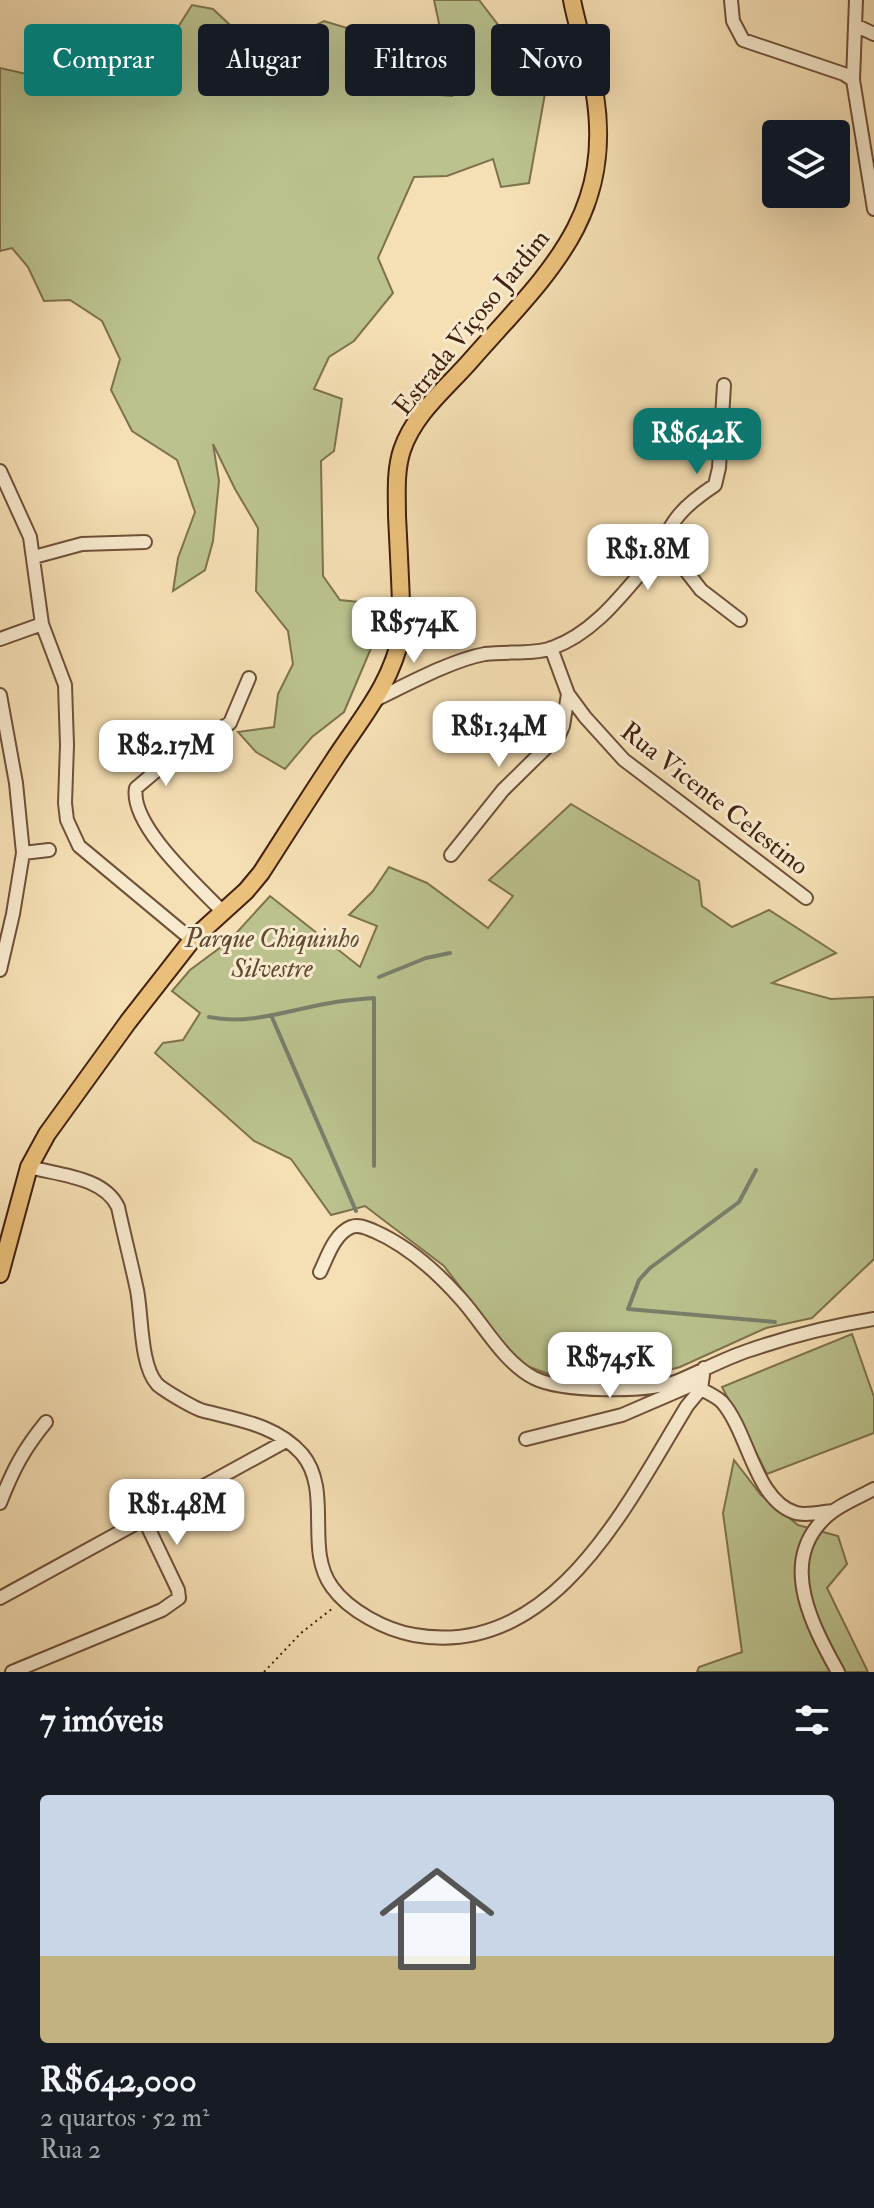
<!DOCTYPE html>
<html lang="pt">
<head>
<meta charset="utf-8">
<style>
  body { margin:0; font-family:"IM FELL Double Pica",serif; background:#20242c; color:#f1f3f6; height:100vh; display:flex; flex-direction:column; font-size:30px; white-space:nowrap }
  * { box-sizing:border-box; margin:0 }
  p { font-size:26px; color:#9ea1a6 }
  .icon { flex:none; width:44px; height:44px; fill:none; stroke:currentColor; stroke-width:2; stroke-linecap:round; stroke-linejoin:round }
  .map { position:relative; height:1672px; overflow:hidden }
  .panel { display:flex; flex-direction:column; background:#171b24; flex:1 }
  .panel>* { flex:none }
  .banner { position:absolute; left:24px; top:24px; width:826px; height:72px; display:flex; gap:16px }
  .fabs { position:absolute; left:762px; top:120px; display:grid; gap:16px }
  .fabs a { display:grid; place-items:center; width:88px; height:88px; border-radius:8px; background:#171b24; box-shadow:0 8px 32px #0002; font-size:40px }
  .price { position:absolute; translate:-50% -68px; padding:0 18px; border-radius:16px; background:#fff; color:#222; font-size:26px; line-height:52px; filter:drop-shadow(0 2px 4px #0008) }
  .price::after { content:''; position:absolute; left:50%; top:48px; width:24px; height:18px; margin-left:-12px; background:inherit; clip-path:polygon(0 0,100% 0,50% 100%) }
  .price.current { background:#0f766e; color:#fff }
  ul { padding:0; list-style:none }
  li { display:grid; align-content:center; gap:16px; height:424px; padding:0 40px }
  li+li { border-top:2px solid #363941 }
  li span { display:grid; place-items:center; height:248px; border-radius:8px; color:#555 }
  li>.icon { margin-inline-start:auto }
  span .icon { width:144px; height:144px; fill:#fffc; stroke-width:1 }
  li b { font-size:34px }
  h2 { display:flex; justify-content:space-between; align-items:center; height:96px; padding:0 40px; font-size:34px }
  .chip { padding:0 28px; border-radius:8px; background:#171b24; box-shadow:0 8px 32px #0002; font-size:28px; line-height:72px }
  .chip.current { background:#0f766e; color:#fff }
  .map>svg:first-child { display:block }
  .green { fill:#bbc28e; stroke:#7e724e; stroke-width:2 }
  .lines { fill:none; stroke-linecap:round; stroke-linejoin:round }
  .stream { stroke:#797f6b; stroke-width:4 }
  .minor-casing { stroke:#6f5038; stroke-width:16 }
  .major-casing { stroke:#42210f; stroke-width:20 }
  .path { stroke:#42210f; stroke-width:2; stroke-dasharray:2 4; stroke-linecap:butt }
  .minor { stroke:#f8eace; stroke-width:12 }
  .major { stroke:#eac07a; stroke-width:16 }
  .labels { text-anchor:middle; stroke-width:6; stroke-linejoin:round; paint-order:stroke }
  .street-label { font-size:26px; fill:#42210f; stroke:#f8eace }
  .park-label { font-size:26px; font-style:italic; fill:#60492f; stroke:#f8eace }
</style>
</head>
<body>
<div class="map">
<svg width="874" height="1672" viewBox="0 0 874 1672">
  <rect width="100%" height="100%" fill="#f5dfb4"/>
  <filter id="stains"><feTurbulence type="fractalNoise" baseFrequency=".0025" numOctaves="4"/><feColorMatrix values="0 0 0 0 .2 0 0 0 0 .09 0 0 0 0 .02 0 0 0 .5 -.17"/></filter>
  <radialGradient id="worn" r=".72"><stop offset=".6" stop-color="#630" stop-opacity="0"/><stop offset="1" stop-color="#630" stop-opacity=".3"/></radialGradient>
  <path class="green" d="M434 0H479L499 26 510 67 536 36 553 49 529 183 501 187 493 159 447 176 414 177 378 258 393 293 354 341 329 357 314 389 342 399 334 451 321 461 323 576 340 600 378 604 372 646 344 712 312 737 285 769 256 752 238 732 274 727 278 694 293 664 288 631 256 591 258 528 235 489 213 444 219 481 213 541 205 570 173 591 178 558 195 512 177 460 132 431 111 390 120 359 102 321 70 300 44 301 28 267 12 248 0 251V68L66 83 102 53 135 33 169 41 192 5 213 9 247 41 289 39 324 21 360 32 402 60 417 93 452 96 462 48 441 33Z
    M571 804 699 881 702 906 732 927 769 910 836 953 772 983 831 999 874 997V1259L812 1318 766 1328 680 1367 621 1383 563 1379 518 1363 444 1266 365 1206 331 1215 291 1159 254 1141 155 1053 163 1043 183 1040 200 1013 172 991 190 970 229 941 270 896 360 967 377 926 349 915 373 891 389 867 427 883 488 928 513 896 489 880Z
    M852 1334 874 1397V1433L767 1474 722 1387Z
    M734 1460 761 1495 798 1525 838 1536 847 1564 827 1588 868 1672H697L699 1667 742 1652 723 1513Z"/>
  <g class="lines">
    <path class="stream" d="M379 977 426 958 450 953
      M271 1015 356 1211
      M209 1017C251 1026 295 1008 336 1002 348 1000 361 999 374 998V1166
      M756 1170 739 1202 650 1268 639 1280 628 1309 775 1322"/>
    <defs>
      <path id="minor" d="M731 0 733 21 743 40 844 74 853 80 874 209
        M855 25 874 34
        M853 80 856 0
        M0 471 30 537 42 624 65 685 67 745 65 803 67 820 79 846 192 940
        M656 555C673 518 682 507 715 485L719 468 724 385
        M34 557 82 544 145 542
        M0 639 42 624
        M551 648 568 694 585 717 624 760 806 898
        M0 695 16 783 23 853 13 914 0 970
        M377 699C408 684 452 660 485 654 506 651 532 655 552 648 597 632 626 589 656 555H670L677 559 701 590 740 620
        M23 853 49 850
        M451 855 503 790 559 735 563 726 568 694
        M223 912C199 887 129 825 136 788L174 756 230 723 249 678
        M29 1167C59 1175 104 1177 118 1207 124 1235 131 1262 137 1290 142 1315 140 1365 157 1384 163 1390 195 1409 204 1411 239 1420 276 1425 302 1454 333 1491 304 1549 332 1587 349 1611 386 1630 414 1635 553 1660 627 1504 687 1406L701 1389 704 1368
        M320 1272C327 1258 334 1234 351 1227 359 1224 366 1228 374 1231 406 1245 436 1271 460 1298 483 1323 502 1361 534 1378 562 1392 648 1393 678 1381 702 1371 725 1358 750 1350 791 1336 831 1326 874 1319
        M701 1389C708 1393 717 1397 722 1402 749 1433 755 1501 796 1513 807 1516 822 1512 833 1511
        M526 1439 622 1415 701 1381
        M0 1503C13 1470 23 1450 46 1422
        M0 1598 286 1441
        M12 1672 162 1610 179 1598 178 1590 144 1519
        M838 1672C813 1627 780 1566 821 1522 834 1507 857 1498 874 1489"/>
      <path id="major" d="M0 1274 29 1167 47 1134 128 1022 192 940 246 891 261 873C285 836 308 799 332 763 361 718 391 686 402 632 401 594 399 555 397 516 397 495 395 471 402 450 415 412 447 388 472 359 546 275 614 217 595 95 590 63 578 32 572 0"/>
    </defs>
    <use href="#minor" class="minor-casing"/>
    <use href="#major" class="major-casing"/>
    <path class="path" d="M264 1672 301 1633 333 1608"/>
    <use href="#minor" class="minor"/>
    <use href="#major" class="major"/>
  </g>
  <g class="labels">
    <g class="street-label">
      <text transform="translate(471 322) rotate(-51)" y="9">Estrada Viçoso Jardim</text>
      <text transform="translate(715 798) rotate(38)" y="9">Rua Vicente Celestino</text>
    </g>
    <g class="park-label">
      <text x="272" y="947">Parque Chiquinho<tspan x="272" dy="30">Silvestre</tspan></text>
    </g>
  </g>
  <rect width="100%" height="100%" filter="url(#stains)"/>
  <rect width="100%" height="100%" fill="url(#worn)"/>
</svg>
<div class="fabs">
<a><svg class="icon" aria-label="layers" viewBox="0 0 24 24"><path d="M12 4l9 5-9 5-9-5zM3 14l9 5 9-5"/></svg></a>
</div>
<b class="price current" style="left:697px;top:476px">R$642K</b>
<b class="price" style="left:648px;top:592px">R$1.8M</b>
<b class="price" style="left:414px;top:665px">R$574K</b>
<b class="price" style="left:499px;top:769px">R$1.34M</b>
<b class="price" style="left:166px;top:788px">R$2.17M</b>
<b class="price" style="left:610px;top:1400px">R$745K</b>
<b class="price" style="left:177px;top:1547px">R$1.48M</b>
<div class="banner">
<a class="chip current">Comprar</a>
<a class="chip">Alugar</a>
<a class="chip">Filtros</a>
<a class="chip">Novo</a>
</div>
</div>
<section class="panel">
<h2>7 imóveis<svg class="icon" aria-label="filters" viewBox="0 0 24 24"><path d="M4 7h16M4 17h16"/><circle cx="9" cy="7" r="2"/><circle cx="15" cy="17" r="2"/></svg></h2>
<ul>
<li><span style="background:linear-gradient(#c9d6e8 65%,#c2b280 0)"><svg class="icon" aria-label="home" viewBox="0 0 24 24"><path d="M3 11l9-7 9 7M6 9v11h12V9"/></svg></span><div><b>R$642,000</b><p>2 quartos · 52 m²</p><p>Rua 2</p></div></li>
</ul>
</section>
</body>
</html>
